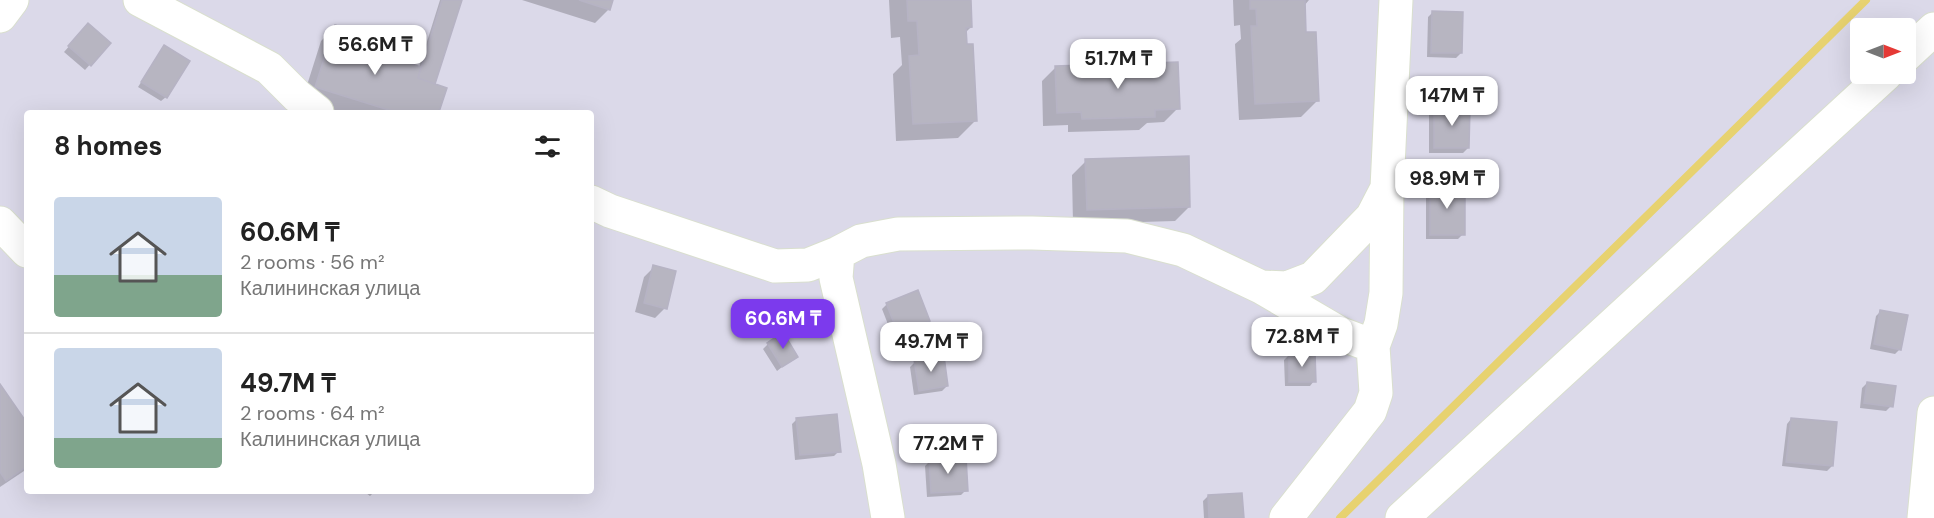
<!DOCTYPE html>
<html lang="en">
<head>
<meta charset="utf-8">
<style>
  body { margin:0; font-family:"DM Sans",sans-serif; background:#f6f6f6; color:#222; height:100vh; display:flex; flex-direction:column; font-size:22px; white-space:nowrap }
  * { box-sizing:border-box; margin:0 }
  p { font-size:20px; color:#767676 }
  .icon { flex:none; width:33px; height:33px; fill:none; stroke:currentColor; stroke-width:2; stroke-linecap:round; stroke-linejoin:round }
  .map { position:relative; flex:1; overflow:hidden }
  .drawer { position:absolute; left:24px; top:110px; width:570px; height:384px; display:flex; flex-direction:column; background:#fff; border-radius:6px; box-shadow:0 6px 24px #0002 }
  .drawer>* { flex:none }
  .needle { width:39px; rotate:90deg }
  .tools { position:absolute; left:1850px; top:18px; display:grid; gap:12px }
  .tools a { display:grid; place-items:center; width:66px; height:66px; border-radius:6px; background:#fff; box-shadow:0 6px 24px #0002; font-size:30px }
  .price { position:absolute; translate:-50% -51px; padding:0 14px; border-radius:12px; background:#fff; color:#222; font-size:20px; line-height:39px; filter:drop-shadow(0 2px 3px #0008) }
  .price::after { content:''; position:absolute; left:50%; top:36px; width:18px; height:14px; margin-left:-9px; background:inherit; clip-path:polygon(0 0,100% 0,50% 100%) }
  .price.on { background:#7c3aed; color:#fff }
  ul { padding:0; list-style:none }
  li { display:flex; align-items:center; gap:18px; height:150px; padding:0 30px }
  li+li { border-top:2px solid #e0e0e0 }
  li span { display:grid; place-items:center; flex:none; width:168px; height:120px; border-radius:6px; color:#555 }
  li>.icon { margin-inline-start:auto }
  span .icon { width:72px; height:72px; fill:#fffc; stroke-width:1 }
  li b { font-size:26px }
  h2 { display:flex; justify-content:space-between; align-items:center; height:72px; padding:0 30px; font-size:26px }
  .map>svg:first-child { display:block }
  .shadow { fill:#0003 }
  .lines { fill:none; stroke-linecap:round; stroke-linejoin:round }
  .stream { stroke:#e7d270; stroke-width:8 }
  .building { fill:#b7b5c1; stroke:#b6b3c4; stroke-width:1.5 }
  .minor-casing { stroke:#d9dfce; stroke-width:35 }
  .minor { stroke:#fff; stroke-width:33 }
</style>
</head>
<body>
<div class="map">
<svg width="1934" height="518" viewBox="0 0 1934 518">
  <rect width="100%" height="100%" fill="#dbd9e9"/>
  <path class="shadow" d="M440 0H460L434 85 445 89 438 112H338L302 101 321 41 335 27 378 54 419 67Z
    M522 0H612L609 9 595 23Z
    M889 0H969L971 27 965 33 975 121 958 138 896 141 893 74 902 65 900 37 891 38Z
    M1233 0H1309L1304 6 1305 34 1318 100 1301 117 1239 120 1235 44 1241 39 1240 25 1234 26Z
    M1433 12 1461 53 1456 58 1427 57 1428 17Z
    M88 25 109 43 85 70 64 52Z
    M164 47 166 97 161 101 138 87Z
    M1056 67 1178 108 1164 122 1147 123 1139 130 1068 132V125L1043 126 1042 81Z
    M1434 108 1468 148 1463 153H1429V113Z
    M1086 161 1189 207 1175 221 1073 224 1072 175Z
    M1431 187 1463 234 1458 239H1426V192Z
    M654 267 665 308 655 318 635 312 644 277Z
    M887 304 928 320 923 325 893 337 882 309Z
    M1881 311 1900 349 1895 354 1870 349 1876 316Z
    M768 344 796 356 777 371 763 349Z
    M1289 355 1314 381 1310 386H1285L1284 360Z
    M915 362 947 386 942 391 914 395 910 367Z
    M1867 383 1891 406 1886 411 1860 408 1862 388Z
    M0 387 27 424V469L0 487Z
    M797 419 839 451 834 456 795 460 792 424Z
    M1791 419 1832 466 1827 471 1782 466 1787 424Z
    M930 461 966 490 961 495 927 497 925 466Z
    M362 490H376L370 496Z
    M1208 496 1242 518H1204L1203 501Z"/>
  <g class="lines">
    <path class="stream" d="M1340 518 1866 0"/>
  </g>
  <path class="building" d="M442 0H462L435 84 418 78Z
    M579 0H613L610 10Z
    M907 0H971L972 27 966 28 967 44H973L977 121 913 124 909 56 919 55 917 21H908Z
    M1250 0H1305L1306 32H1316L1319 101 1255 104 1251 26H1257L1256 9H1250Z
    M1432 11 1463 12 1462 53H1431Z
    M88 23 111 43 91 66 68 46Z
    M335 25 383 41 380 53 421 67 418 78 447 88 439 112H395L315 87Z
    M164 45 190 61 167 98 141 82Z
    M1178 62 1180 109 1155 110V117L1082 119 1081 112 1057 113 1055 66Z
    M1434 107H1470L1469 148H1434Z
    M1189 156 1190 207 1087 210 1085 159Z
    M1430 186H1465V235H1430Z
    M653 265 676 271 667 309 644 303Z
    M918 290 930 321 898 333 886 303Z
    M1880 310 1908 315 1901 350 1874 344Z
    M783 332 798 357 782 367 767 343Z
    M1315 353 1316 382H1289V354Z
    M944 356 948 386 919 391 914 360Z
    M1867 382 1896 386 1893 407 1864 403Z
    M0 384 27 423V466L6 481 0 472Z
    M837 414 841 452 800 455 796 418Z
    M1791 418 1837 422 1833 466 1786 462Z
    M966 457 968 491 931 493 929 459Z
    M1242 493 1244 518H1209L1208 495Z"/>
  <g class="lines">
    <defs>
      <path id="minor" d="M140 0 269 68 297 96 317 112
        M0 16 12 0
        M1905 56 1934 29
        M591 202 610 211 775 266 808 265 838 253 861 241 898 234 1032 233 1127 236 1183 250 1261 287 1341 334 1373 346
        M0 223 27 251
        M838 253 836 278 879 464 888 518
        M1261 287 1287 288 1313 278 1372 217 1387 188
        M1286 518 1370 411 1376 393 1373 346 1381 324 1386 293 1387 188 1396 0
        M1402 518 1886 74
        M1924 518 1934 413"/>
    </defs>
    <use href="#minor" class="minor-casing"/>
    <use href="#minor" class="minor"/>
  </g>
</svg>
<div class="tools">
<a><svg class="needle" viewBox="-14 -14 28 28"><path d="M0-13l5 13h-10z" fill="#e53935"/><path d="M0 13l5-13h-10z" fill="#767676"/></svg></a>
</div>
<b class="price" style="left:375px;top:76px">56.6M ₸</b>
<b class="price" style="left:1118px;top:90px">51.7M ₸</b>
<b class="price" style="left:1452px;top:127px">147M ₸</b>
<b class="price" style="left:1447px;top:210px">98.9M ₸</b>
<b class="price on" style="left:783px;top:350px">60.6M ₸</b>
<b class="price" style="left:1302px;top:368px">72.8M ₸</b>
<b class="price" style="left:931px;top:373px">49.7M ₸</b>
<b class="price" style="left:948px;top:475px">77.2M ₸</b>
<section class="drawer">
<h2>8 homes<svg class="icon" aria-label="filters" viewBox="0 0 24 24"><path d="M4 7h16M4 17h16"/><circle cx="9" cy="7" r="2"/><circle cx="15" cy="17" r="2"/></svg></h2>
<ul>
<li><span style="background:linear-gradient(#c9d6e8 65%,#7fa58c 0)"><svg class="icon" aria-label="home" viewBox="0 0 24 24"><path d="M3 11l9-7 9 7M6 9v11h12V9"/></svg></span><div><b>60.6M ₸</b><p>2 rooms · 56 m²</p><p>Калининская улица</p></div></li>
<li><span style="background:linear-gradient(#c9d6e8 75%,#7fa58c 0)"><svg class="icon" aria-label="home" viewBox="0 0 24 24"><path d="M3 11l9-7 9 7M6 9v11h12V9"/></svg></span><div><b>49.7M ₸</b><p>2 rooms · 64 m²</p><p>Калининская улица</p></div></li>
</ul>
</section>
</div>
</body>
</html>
